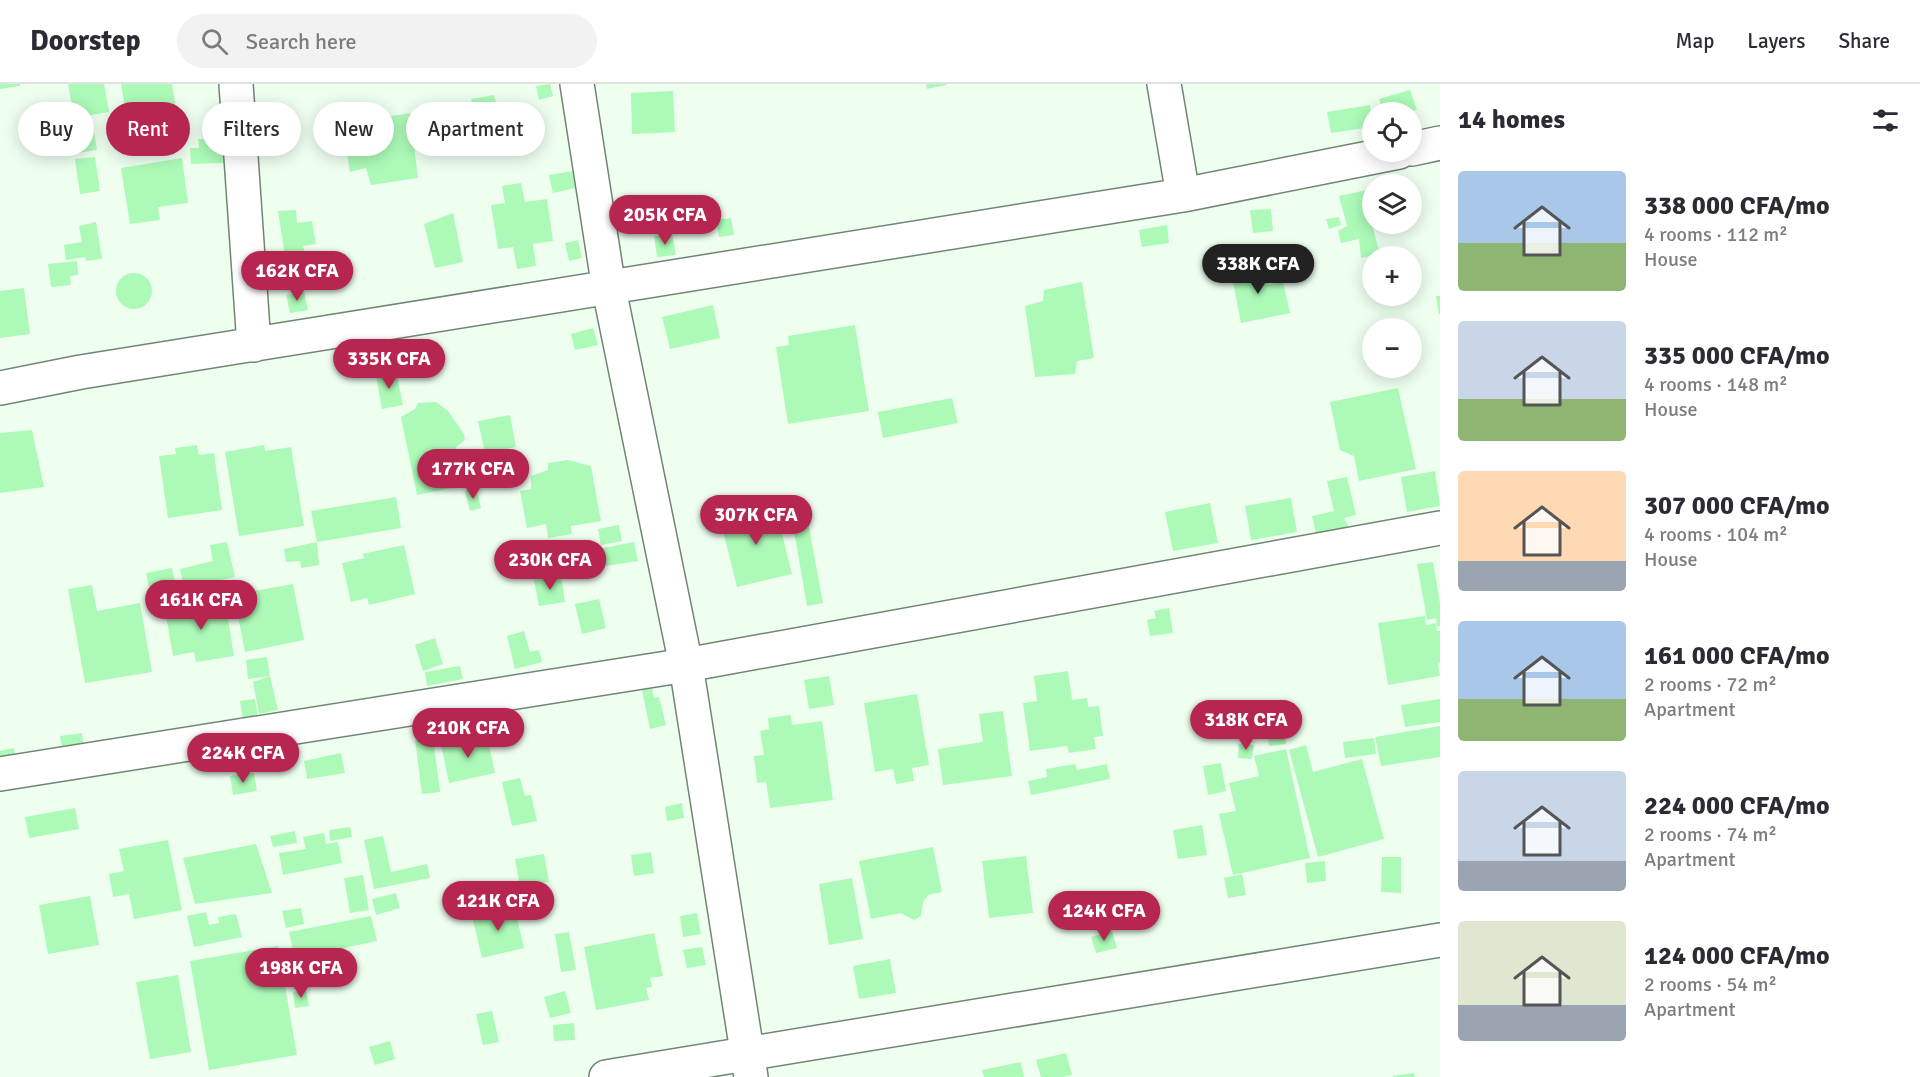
<!DOCTYPE html>
<html lang="en">
<head>
<meta charset="utf-8">
<style>
  body { margin:0; font-family:Signika,sans-serif; background:#f2f2f3; color:#2b2b33; height:100vh; display:flex; flex-direction:column; font-size:22px; white-space:nowrap }
  * { box-sizing:border-box; margin:0 }
  p { font-size:20px; color:#7c7c81 }
  .icon { flex:none; width:33px; height:33px; fill:none; stroke:currentColor; stroke-width:2; stroke-linecap:round; stroke-linejoin:round }
  .map { position:relative; flex:1; overflow:hidden }
  .details { display:flex; flex-direction:column; background:#fff; width:480px }
  .details>* { flex:none }
  .top-card { position:absolute; left:18px; top:18px; width:570px; height:54px; display:flex; gap:12px }
  .tools { position:absolute; left:1362px; top:18px; display:grid; gap:12px }
  .tools a { display:grid; place-items:center; width:60px; height:60px; border-radius:50%; background:#fff; box-shadow:0 3px 15px #0003; font-size:30px }
  .price { position:absolute; translate:-50% -51px; padding:0 14px; border-radius:21px; background:#b62651; color:#fff; font-size:20px; line-height:39px; filter:drop-shadow(0 2px 3px #0008) }
  .price::after { content:''; position:absolute; left:50%; top:36px; width:18px; height:14px; margin-left:-9px; background:inherit; clip-path:polygon(0 0,100% 0,50% 100%) }
  .price.on { background:#222; color:#fff }
  ul { padding:0; list-style:none }
  li { display:flex; align-items:center; gap:18px; height:150px; padding:0 18px }
  li span { display:grid; place-items:center; flex:none; width:168px; height:120px; border-radius:6px; color:#555 }
  li>.icon { margin-inline-start:auto }
  span .icon { width:72px; height:72px; fill:#fffc; stroke-width:1 }
  li b { font-size:26px }
  h2 { display:flex; justify-content:space-between; align-items:center; height:72px; padding:0 18px; font-size:26px }
  .pill { padding:0 21px; border-radius:27px; background:#fff; box-shadow:0 3px 15px #0003; font-size:21px; line-height:54px }
  .pill.on { background:#b62651; color:#fff }
  header { display:flex; align-items:center; gap:36px; box-sizing:border-box; height:84px; padding:0 30px; background:#fff; border-bottom:2px solid #e1e1e2 }
  header strong { font-size:28px }
  nav { display:flex; gap:33px; margin-inline-start:auto; font-size:21px }
  .search { width:420px; height:54px; background:#f2f2f3; display:flex; align-items:center; gap:15px; box-sizing:border-box; padding:0 21px; border-radius:33px; color:#7c7c81; font-size:22px }
  main { display:flex; flex:1; min-height:0 }
  .map>svg:first-child { display:block }
  .building { fill:#adfab8 }
  .lines { fill:none; stroke-linecap:round; stroke-linejoin:round }
  .minor-casing { stroke:#728574; stroke-width:36 }
  .minor { stroke:#fff; stroke-width:33 }
</style>
</head>
<body>
<header>
<strong>Doorstep</strong>
<div class="search"><svg class="icon" aria-label="search" viewBox="0 0 24 24"><circle cx="10" cy="10" r="6"/><path d="M15 15l6 6"/></svg>Search here</div>
<nav><a>Map</a><a>Layers</a><a>Share</a></nav>
</header>
<main>
<div class="map">
<svg width="1440" height="993" viewBox="0 0 1440 993">
  <rect width="100%" height="100%" fill="#eefff0"/>
  <path class="building" d="M0 0H20V2L0 5Z
    M68 0H104L109 28 74 34Z
    M121 0H172L177 33 128 41Z
    M550 0 553 12 539 16 536 2Z
    M926 0H946V1L927 5Z
    M1410 6 1417 26 1407 28H1383L1379 15Z
    M673 7 675 48 632 50 631 9Z
    M494 11 498 29 490 30 487 35 483 29 475 30 471 15Z
    M1370 21 1372 43 1331 49 1327 28Z
    M447 23 452 39 439 43 434 26Z
    M410 29 418 94 371 101 366 84 350 88 342 40Z
    M92 37 97 66 77 69 72 41Z
    M198 55H211V60H226V79L191 80 190 64H199Z
    M95 73 100 107 80 110 75 75Z
    M182 74 188 119 158 123 160 136 130 140 121 84Z
    M573 87 576 104 553 109 549 91Z
    M521 99 525 118 547 115 553 157 533 160 536 182 517 185 513 163 498 165 491 121 505 119 502 102Z
    M1367 106 1371 137 1380 170 1361 174 1359 155 1341 159 1338 147 1347 142 1339 112Z
    M1271 125 1273 147 1253 149 1250 126Z
    M296 126 297 139 312 137 316 160 303 162 311 189 288 192 278 127Z
    M453 129 463 178 435 184 424 140Z
    M1339 133 1341 141 1329 145 1326 135Z
    M731 134 734 151 719 153 716 136Z
    M96 138 102 175 86 177 85 173 66 176 64 161 82 158 79 142Z
    M1167 141 1169 159 1142 163 1139 146Z
    M672 150 676 171 657 173 654 152Z
    M578 156 582 174 569 177 565 159Z
    M77 177 78 191 70 192 71 201 51 203 48 180Z
    M1264 182 1268 201 1283 198 1290 229 1241 239 1231 188Z
    M116 207a18 18 0 1 1 36 0a18 18 0 1 1-36 0Z
    M1082 198 1094 274 1077 277 1075 290 1035 293 1025 222 1043 217 1044 206Z
    M24 204 30 250 0 254V207Z
    M304 208 308 226 290 229 286 211Z
    M1436 212H1440V230H1439Z
    M713 221 720 254 670 265 662 233Z
    M855 241 869 327 788 340 776 263 789 261 788 252Z
    M593 244 598 261 575 266 571 250Z
    M1375 284H1393V285L1375 287Z
    M396 287 403 321 382 325 376 291Z
    M1398 304 1416 385 1359 397 1354 372 1340 366 1330 318Z
    M952 314 958 339 883 354 878 328Z
    M436 318 448 327 464 350 465 356 456 363 463 395 456 403 417 411 401 333 415 325 418 319Z
    M510 331 516 363 485 369 478 337Z
    M32 346 44 403 0 409V349Z
    M197 361 199 371 214 369 222 426 168 434 159 372 176 370 175 364Z
    M264 361 265 367 291 363 304 442 239 452 225 368Z
    M568 376 591 382 601 437 571 442 572 450 548 454 546 440 527 444 520 407 531 405V392L548 386V379Z
    M1435 387 1440 422 1407 428 1401 393Z
    M1347 393 1356 431 1344 434 1349 443 1316 450 1312 432 1334 427 1327 397Z
    M476 404 481 424 470 427 465 407Z
    M396 413 401 444 317 458 311 427Z
    M1291 414 1297 448 1251 456 1245 422Z
    M1210 419 1218 459 1173 467 1165 428Z
    M775 421 792 490 737 503 720 435Z
    M806 427 823 519 807 522 791 429Z
    M619 441 622 457 601 461 598 445Z
    M227 458 235 493 184 504 180 485 213 477 210 461Z
    M317 458 319 481 301 484 300 477 286 478 284 465Z
    M634 458 638 477 606 482 603 464Z
    M404 461 415 510 369 521 367 514 351 518 342 479 365 474 362 470Z
    M1433 478 1440 519V542L1437 543 1436 534 1427 536 1417 480Z
    M172 484 175 498 149 503 146 489Z
    M561 491 565 518 539 522 534 496Z
    M293 500 304 556 245 568 236 522 245 520 243 509Z
    M92 501 97 527 140 519 152 588 85 599 68 505Z
    M599 515 606 544 582 550 575 520Z
    M225 516 234 572 196 578 194 568 173 572 165 526Z
    M1169 524 1173 549 1150 552 1147 536 1156 534 1154 527Z
    M1425 532 1426 541 1436 539 1437 547H1440V579L1438 580 1440 592 1388 601 1378 539Z
    M524 547 530 568 539 566 542 578 515 585 507 552Z
    M435 554 443 580 423 587 415 561Z
    M267 573 270 592 248 595 246 576Z
    M460 582 463 595 427 602 425 588Z
    M1068 587 1072 616 1087 614 1088 623 1099 622 1103 652 1094 653 1096 665 1069 669 1067 662 1030 667 1023 619 1037 617 1034 592Z
    M270 592 278 626 259 630 253 598Z
    M829 592 834 621 809 625 804 596Z
    M652 604 654 614 659 613 666 641 650 645 642 606Z
    M917 610 929 681 912 684 914 697 896 700 893 685 875 688 864 619Z
    M255 615 258 634 243 636 240 617Z
    M1440 615V638L1405 643 1401 621Z
    M1282 626 1286 660 1269 662 1265 628Z
    M1003 627 1012 692 943 701 938 665 983 658 979 630Z
    M791 631 792 641 822 637 833 716 770 724 766 698 757 699 754 672 764 671 760 647 769 645 768 634Z
    M1440 642V673L1381 682 1375 653Z
    M82 649 84 665 63 668 60 652Z
    M487 651 495 689 449 699 441 660Z
    M433 653 440 708 422 710 415 656Z
    M1374 654 1376 670 1345 674 1343 658Z
    M1239 660 1254 661 1252 675 1238 674Z
    M1306 661 1313 688 1362 675 1384 755 1318 773 1289 666Z
    M14 664 16 678 0 682V667Z
    M1286 665 1310 774 1233 791 1219 730 1236 727 1229 699 1259 692 1254 672Z
    M341 669 345 689 307 695 304 677Z
    M1221 679 1226 707 1208 711 1203 682Z
    M1075 680 1077 686 1107 680 1110 695 1031 711 1028 697 1047 693 1046 685Z
    M254 689 257 707 233 711 230 692Z
    M520 694 525 712 531 711 537 737 512 742 502 698Z
    M682 719 684 734 667 737 665 723Z
    M75 724 79 745 29 754 25 733Z
    M1202 741 1207 771 1178 775 1173 746Z
    M350 743 352 753 330 757 329 746Z
    M295 747 297 759 273 763 270 752Z
    M324 749 326 760 338 758 342 779 283 791 279 769 306 765 303 753Z
    M383 752 391 788 427 780 430 794 374 805 364 756Z
    M168 756 182 826 134 835 129 810 113 813 109 790 124 787 119 765Z
    M256 760 272 809 195 820 183 774Z
    M933 763 942 808 928 811 923 818 921 832 914 836 901 829 871 835 859 777Z
    M651 768 654 789 634 792 631 771Z
    M544 770 549 798 520 803 515 775Z
    M1026 772 1033 829 989 834 982 777Z
    M1382 773H1401V809L1381 808Z
    M1325 777 1326 797 1307 799 1305 779Z
    M1242 790 1246 811 1228 814 1224 794Z
    M363 791 369 826 350 829 344 794Z
    M852 794 863 855 829 861 819 800Z
    M479 800 483 823 462 827 457 804Z
    M396 809 400 824 376 831 372 815Z
    M90 812 99 861 48 870 39 821Z
    M514 821 524 864 482 874 472 832Z
    M301 824 304 840 286 844 282 827Z
    M206 828 209 841 219 839 218 833 236 830 242 853 194 863 187 832Z
    M697 829 701 850 683 853 680 832Z
    M371 832 377 857 344 864 346 872 328 876 325 864 294 870 289 848Z
    M1112 847 1117 864 1096 869 1091 853Z
    M569 848 576 886 561 888 555 850Z
    M654 849 663 892 650 894 652 903 646 904 649 916 596 926 584 863Z
    M278 862 297 971 209 986 190 877Z
    M702 863 706 881 687 884 683 866Z
    M890 875 896 909 859 915 853 882Z
    M178 891 191 968 150 975 136 898Z
    M306 906 309 922 295 924 293 908Z
    M565 907 571 929 550 934 544 913Z
    M492 927 499 958 483 961 476 930Z
    M574 939 575 956 554 957 553 941Z
    M390 957 395 975 375 981 369 963Z
    M1066 969 1072 991 1063 993H1041L1036 976Z
    M1021 978 1024 993H984L982 986Z
    M1414 989 1415 993H1393L1392 992Z"/>
  <g class="lines">
    <defs>
      <path id="minor" d="M236 0 254 261
        M577 0 609 205 686 581 751 993
        M1164 0 1183 111
        M1412 65 1440 59
        M0 304 81 288 1183 111 1399 68
        M0 690 686 581 1440 444
        M606 993 1440 856"/>
    </defs>
    <use href="#minor" class="minor-casing"/>
    <use href="#minor" class="minor"/>
  </g>
</svg>
<div class="tools">
<a><svg class="icon" aria-label="locate" viewBox="0 0 24 24"><circle cx="12" cy="12" r="6"/><path d="M12 2v4M12 18v4M2 12h4M18 12h4"/></svg></a>
<a><svg class="icon" aria-label="layers" viewBox="0 0 24 24"><path d="M12 4l9 5-9 5-9-5zM3 14l9 5 9-5"/></svg></a>
<a>+</a>
<a>−</a>
</div>
<b class="price" style="left:665px;top:162px">205K CFA</b>
<b class="price on" style="left:1258px;top:211px">338K CFA</b>
<b class="price" style="left:297px;top:218px">162K CFA</b>
<b class="price" style="left:389px;top:306px">335K CFA</b>
<b class="price" style="left:473px;top:416px">177K CFA</b>
<b class="price" style="left:756px;top:462px">307K CFA</b>
<b class="price" style="left:550px;top:507px">230K CFA</b>
<b class="price" style="left:201px;top:547px">161K CFA</b>
<b class="price" style="left:1246px;top:667px">318K CFA</b>
<b class="price" style="left:468px;top:675px">210K CFA</b>
<b class="price" style="left:243px;top:700px">224K CFA</b>
<b class="price" style="left:498px;top:848px">121K CFA</b>
<b class="price" style="left:1104px;top:858px">124K CFA</b>
<b class="price" style="left:301px;top:915px">198K CFA</b>
<div class="top-card">
<a class="pill">Buy</a>
<a class="pill on">Rent</a>
<a class="pill">Filters</a>
<a class="pill">New</a>
<a class="pill">Apartment</a>
</div>
</div>
<section class="details">
<h2>14 homes<svg class="icon" aria-label="filters" viewBox="0 0 24 24"><path d="M4 7h16M4 17h16"/><circle cx="9" cy="7" r="2"/><circle cx="15" cy="17" r="2"/></svg></h2>
<ul>
<li><span style="background:linear-gradient(#a9c7e8 60%,#8fb573 0)"><svg class="icon" aria-label="home" viewBox="0 0 24 24"><path d="M3 11l9-7 9 7M6 9v11h12V9"/></svg></span><div><b>338 000 CFA/mo</b><p>4 rooms · 112 m²</p><p>House</p></div></li>
<li><span style="background:linear-gradient(#c9d6e8 65%,#8fb573 0)"><svg class="icon" aria-label="home" viewBox="0 0 24 24"><path d="M3 11l9-7 9 7M6 9v11h12V9"/></svg></span><div><b>335 000 CFA/mo</b><p>4 rooms · 148 m²</p><p>House</p></div></li>
<li><span style="background:linear-gradient(#ffd9b3 75%,#9aa5b1 0)"><svg class="icon" aria-label="home" viewBox="0 0 24 24"><path d="M3 11l9-7 9 7M6 9v11h12V9"/></svg></span><div><b>307 000 CFA/mo</b><p>4 rooms · 104 m²</p><p>House</p></div></li>
<li><span style="background:linear-gradient(#a9c7e8 65%,#8fb573 0)"><svg class="icon" aria-label="home" viewBox="0 0 24 24"><path d="M3 11l9-7 9 7M6 9v11h12V9"/></svg></span><div><b>161 000 CFA/mo</b><p>2 rooms · 72 m²</p><p>Apartment</p></div></li>
<li><span style="background:linear-gradient(#c9d6e8 75%,#9aa5b1 0)"><svg class="icon" aria-label="home" viewBox="0 0 24 24"><path d="M3 11l9-7 9 7M6 9v11h12V9"/></svg></span><div><b>224 000 CFA/mo</b><p>2 rooms · 74 m²</p><p>Apartment</p></div></li>
<li><span style="background:linear-gradient(#dfe7d0 70%,#9aa5b1 0)"><svg class="icon" aria-label="home" viewBox="0 0 24 24"><path d="M3 11l9-7 9 7M6 9v11h12V9"/></svg></span><div><b>124 000 CFA/mo</b><p>2 rooms · 54 m²</p><p>Apartment</p></div></li>
</ul>
</section>
</main>
</body>
</html>
